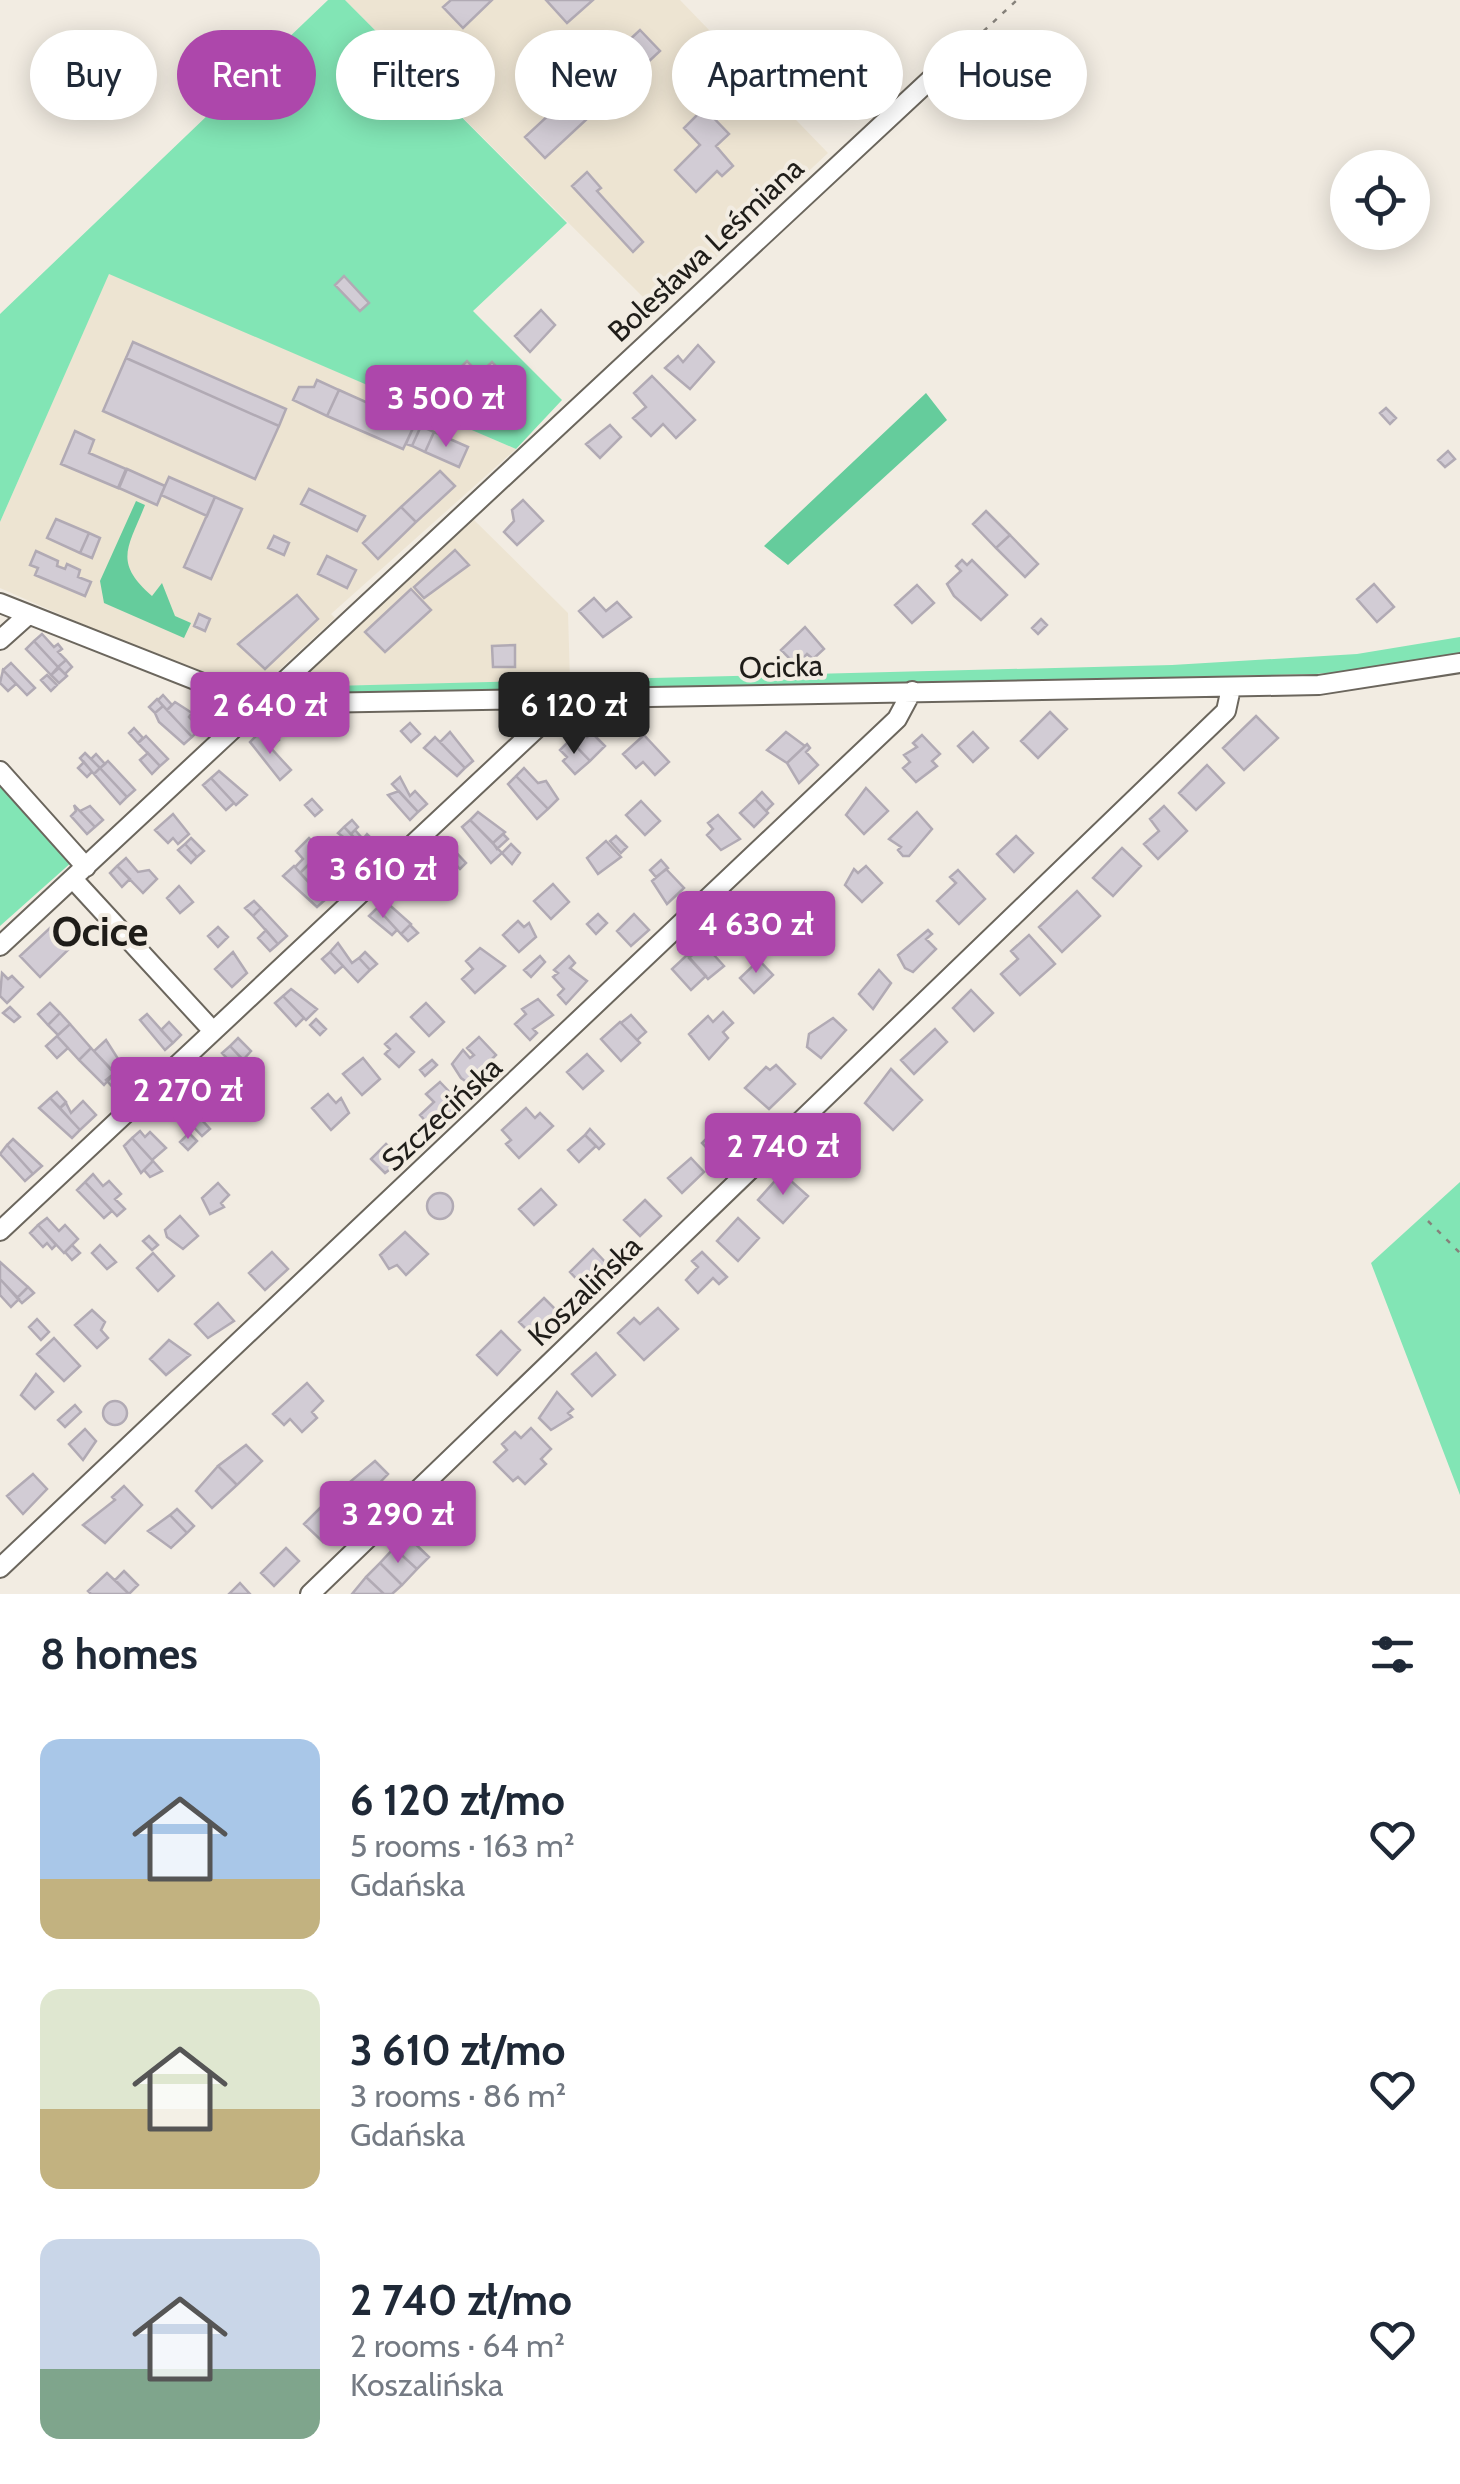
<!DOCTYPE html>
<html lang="en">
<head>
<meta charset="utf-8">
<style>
  body { margin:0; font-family:Cabin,sans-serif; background:#f2f2f3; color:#1f2937; height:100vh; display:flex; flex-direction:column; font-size:38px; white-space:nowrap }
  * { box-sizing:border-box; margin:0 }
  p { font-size:32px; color:#747a83 }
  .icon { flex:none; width:55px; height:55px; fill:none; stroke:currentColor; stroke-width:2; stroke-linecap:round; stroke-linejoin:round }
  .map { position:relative; height:1594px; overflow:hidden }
  .drawer { display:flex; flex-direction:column; background:#fff; flex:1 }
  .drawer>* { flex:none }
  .guide { position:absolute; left:30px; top:30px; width:1400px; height:90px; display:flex; gap:20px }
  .tools { position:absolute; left:1330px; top:150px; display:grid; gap:20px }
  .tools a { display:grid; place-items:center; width:100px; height:100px; border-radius:50%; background:#fff; box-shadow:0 5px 25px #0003; font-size:50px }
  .price { position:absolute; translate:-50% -85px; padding:0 22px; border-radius:10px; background:#ad47ab; color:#fff; font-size:32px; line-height:65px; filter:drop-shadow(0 2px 5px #0008) }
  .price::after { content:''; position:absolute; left:50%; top:60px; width:30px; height:22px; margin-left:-15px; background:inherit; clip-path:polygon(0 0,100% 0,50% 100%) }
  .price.selected { background:#222; color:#fff }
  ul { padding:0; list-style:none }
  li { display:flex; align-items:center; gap:30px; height:250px; padding:0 40px }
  li span { display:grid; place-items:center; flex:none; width:280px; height:200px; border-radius:20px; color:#555 }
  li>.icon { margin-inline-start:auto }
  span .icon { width:120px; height:120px; fill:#fffc; stroke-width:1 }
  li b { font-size:42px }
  h2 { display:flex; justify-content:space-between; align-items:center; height:120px; padding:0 40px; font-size:42px }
  .pill { padding:0 35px; border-radius:45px; background:#fff; box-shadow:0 5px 25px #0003; font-size:35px; line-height:90px }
  .pill.selected { background:#ad47ab; color:#fff }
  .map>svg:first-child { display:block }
  .built { fill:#ede4d2 }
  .green { fill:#82e5b5 }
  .forest { fill:#65cc9c }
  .building { fill:#d2ccd5; stroke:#b1aab4; stroke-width:2.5 }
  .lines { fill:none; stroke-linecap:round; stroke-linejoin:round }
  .minor-casing { stroke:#6b665d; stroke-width:22 }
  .path { stroke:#86827b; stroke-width:2.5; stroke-dasharray:5 8; stroke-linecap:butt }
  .minor { stroke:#fff; stroke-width:18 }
  .labels { text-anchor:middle; stroke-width:8; stroke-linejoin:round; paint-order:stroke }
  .street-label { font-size:30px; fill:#1f1d19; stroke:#f2ece2 }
  .district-label { font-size:40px; font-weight:bold; fill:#1f1d19; stroke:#f2ece2 }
</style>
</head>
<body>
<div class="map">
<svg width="1460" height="1594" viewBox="0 0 1460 1594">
  <rect width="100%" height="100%" fill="#f2ece2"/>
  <path class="built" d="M345 0H680L828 153 658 312Z
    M109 273 516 449 331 614 335 618 265 683 249 690 100 632 0 588V522Z
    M470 516 568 613 570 681 290 687Z"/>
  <path class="green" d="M328 0H345L567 223 473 311 562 400 516 449 109 274 0 522V314Z
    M1460 637V654L1384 668 1316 674 295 698 290 687 1172 665 1357 654Z
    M0 785 73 861 0 926Z
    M1460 1182V1495L1371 1263Z"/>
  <path class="forest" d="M926 393 947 420 788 565 764 546Z
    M136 501 145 505C128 548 113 562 152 596L162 583 175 616 191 623 184 638 104 603 100 581Z"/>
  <path class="building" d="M451 0H492L463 28 443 7Z
    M546 0H593L567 23Z
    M640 30 660 51 545 158 525 137Z
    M469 45 491 68 475 83 453 60Z
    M704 108 729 134 716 146 733 166 722 176 717 171 696 192 675 170 700 145 684 128Z
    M587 172 601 188 597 191 643 242 633 252 572 186Z
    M735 216 740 222 732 230 726 224Z
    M344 276 369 303 360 311 335 285Z
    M541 310 555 325 530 352 515 336Z
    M133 342 286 409 279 426 126 358Z
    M698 345 714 362 690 389 665 368 678 356 683 362Z
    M126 358 279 426 255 479 103 411Z
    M467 361 479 374 492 362 508 379 474 405 449 379Z
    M652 376 695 420 676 438 663 424 651 436 633 418 646 407 634 393Z
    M317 380 339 390 327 416 293 400 299 387H314Z
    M339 390 415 424 403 449 327 416Z
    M1386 408 1396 418 1390 424 1380 413Z
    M415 423 421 426 412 446 406 444Z
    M610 425 621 437 600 458 586 444Z
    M421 426 434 432 425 452 412 446Z
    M75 431 94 440 89 453 126 469 118 488 61 464Z
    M434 432 468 447 459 467 425 452Z
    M1448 451 1455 459 1445 467 1438 460Z
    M127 469 165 486 157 505 119 488Z
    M440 471 455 486 416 522 401 507Z
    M169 477 215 497 207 516 161 495Z
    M309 489 365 516 357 531 301 504Z
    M215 497 242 509 211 579 184 567Z
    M523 500 543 521 517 545 504 532 514 521 512 510Z
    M401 507 416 522 378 559 363 543Z
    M986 511 1010 535 996 548 973 524Z
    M56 519 89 533 80 553 47 538Z
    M89 533 100 538 92 558 80 553Z
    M1010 535 1038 564 1025 577 996 548Z
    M274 536 289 543 284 555 268 548Z
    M455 550 469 565 424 598 414 587Z
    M36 551 58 561 57 566 65 569 67 564 80 570 78 577 91 582 85 596 35 575 38 568 30 565Z
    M327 556 356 570 347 588 318 574Z
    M962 560 967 565 972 560 1007 595 981 620 954 596 947 584 961 571 956 566Z
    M1374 584 1394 607 1377 622 1357 599Z
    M917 585 934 603 912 623 895 605Z
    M411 589 431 610 385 652 365 632Z
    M297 595 318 619 265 669 238 644Z
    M594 598 606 611 617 602 631 617 603 637 579 611Z
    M199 614 210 619 205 631 194 626Z
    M1041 619 1047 625 1038 634 1032 628Z
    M805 627 824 649 813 659 807 654 796 665 781 650Z
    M42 634 54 647 58 644 62 649 58 652 66 660 58 667 34 641Z
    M34 641 58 667 51 675 26 649Z
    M515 645V667H493L492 646Z
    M66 660 72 667 65 674 58 667Z
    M11 663 35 688 27 695 3 670Z
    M59 668 67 676 59 683 51 675Z
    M3 670 16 684 8 691 0 683Z
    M47 675 57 685 51 691 41 680Z
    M163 695 172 705 167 710 158 700Z
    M157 699 163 706 155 713 149 707Z
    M175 702 192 713 189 717 200 729 192 737 167 710Z
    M163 706 192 737 184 744 159 722 155 713Z
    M1050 712 1067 729 1038 758 1021 741Z
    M1256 716 1278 738 1244 770 1223 748Z
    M410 723 420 734 411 742 401 731Z
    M266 726 279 740 271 748 258 734Z
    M134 728 143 738 138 743 129 733Z
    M581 731 587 737 592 733 605 746 590 761 570 740Z
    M450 732 473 761 465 768 440 742Z
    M786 732 805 746 787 763 767 750Z
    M973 732 988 748 973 762 958 746Z
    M258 734 291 770 280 780 250 742Z
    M644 735 669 762 655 775 643 762 636 768 623 754Z
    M922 735 940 754 932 761 937 766 916 782 903 768 910 762 904 755 917 747 913 743Z
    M146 736 168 759 160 766 138 743Z
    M435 737 465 768 457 776 424 748Z
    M570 740 590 761 575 774 563 761 567 757 560 750Z
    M807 744 810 748 806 752 818 765 799 783 787 763Z
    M85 753 100 768 94 774 80 758Z
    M148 753 160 766 152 774 140 760Z
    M96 754 105 764 100 768 91 759Z
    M108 761 135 790 127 797 100 768Z
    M84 762 92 772 87 777 78 768Z
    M1207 765 1224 783 1196 810 1179 793Z
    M100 768 127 797 120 804 94 774Z
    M524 768 538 783 546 781 558 799 548 809 516 776Z
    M219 771 247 795 236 805 211 778Z
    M516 776 548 809 537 819 508 784Z
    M400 777 410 796 415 791 427 804 418 812 392 784Z
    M211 778 234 803 226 810 203 785Z
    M866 788 888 811 864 834 846 815Z
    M399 791 418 812 410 820 388 795Z
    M762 792 773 804 766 811 755 799Z
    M312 799 322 810 315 816 305 805Z
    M755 799 768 813 754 827 740 813Z
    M641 801 660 821 645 835 626 815Z
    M74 805 95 827 87 834 71 816 76 811Z
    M90 806 103 820 95 827 80 811Z
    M1164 806 1187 831 1158 859 1144 844 1159 831 1150 819Z
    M478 812 505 832 493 843 470 820Z
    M917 812 932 829 909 856H903L898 850 901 847 889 839Z
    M173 814 189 834 178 844 173 838 168 843 155 830Z
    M718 815 740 839 721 850 707 835 713 829 708 823Z
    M352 820 358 827 351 834 344 827Z
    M470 820 502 853 491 863 462 827Z
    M344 827 371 856 363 863 351 850 355 846 338 833Z
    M355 830 363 839 367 834 381 848 371 856 351 834Z
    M503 834 508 839 497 849 493 843Z
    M616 836 627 847 621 853 610 841Z
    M1016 836 1033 853 1014 872 997 854Z
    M191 838 204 851 197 857 185 844Z
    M309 838 322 852 300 873 295 867 303 859 296 851Z
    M606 841 621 857 598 874 587 858Z
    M185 844 197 857 191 863 178 850Z
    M511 844 520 853 512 864 502 853Z
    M1122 848 1141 866 1113 896 1093 878Z
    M453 849 466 863 460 869 447 855Z
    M431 856 443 870 436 877 423 864Z
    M126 858 138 872 149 870 157 879 143 893 117 866Z
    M661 860 668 868 656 877 650 870Z
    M311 862 334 892 325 900 300 873Z
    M423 864 436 877 428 885 415 871Z
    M117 866 130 879 122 887 110 873Z
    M294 866 325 900 317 907 283 876Z
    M866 866 882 883 862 902 845 885 854 869 858 873Z
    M666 869 684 888 667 904 652 881Z
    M958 870 985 899 959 924 937 901 956 883 950 877Z
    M553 884 569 902 551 919 534 901Z
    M179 886 193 902 180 913 167 898Z
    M1077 891 1100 916 1062 952 1039 927Z
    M254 901 261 908 253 916 245 908Z
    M385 901 411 924 401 934 377 908Z
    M261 908 287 936 278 944 253 916Z
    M377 908 397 930 392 935 369 916Z
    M598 914 607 923 596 934 587 924Z
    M634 914 649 930 631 946 617 931Z
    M518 921 524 927 529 923 536 937 519 952 503 935Z
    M410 925 418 933 408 941 401 934Z
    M51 927 70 948 40 977 20 956Z
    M218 927 228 937 218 947 208 936Z
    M266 930 278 944 270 951 258 938Z
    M928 930 932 934 926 939 936 949 913 972 905 968 898 955Z
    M1029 935 1055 964 1020 995 1001 974 1018 959 1011 951Z
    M338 943 352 963 359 958 370 970 358 982 330 952Z
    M704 944 724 966 708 979 689 958Z
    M480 948 505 966 475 993 462 979 473 969 466 961Z
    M233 952 247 973 232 987 215 969Z
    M330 952 343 966 335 973 322 959Z
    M365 952 377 964 370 970 359 958Z
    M687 955 706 976 691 990 672 969Z
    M540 956 545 962 531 977 524 970Z
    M569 956 575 963 570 968 587 981 566 1004 558 995 564 989 553 977 558 973 554 970Z
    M759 960 773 975 754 993 740 978Z
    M879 970 891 983 873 1009 859 994Z
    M2 973 8 979 12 976 23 987 7 1003 0 996Z
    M291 989 317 1009 306 1020 283 996Z
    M971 990 993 1013 974 1031 953 1008Z
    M283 996 304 1018 296 1026 275 1003Z
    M538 999 553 1015 533 1029 537 1033 530 1040 515 1024 526 1014 522 1009Z
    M50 1003 60 1013 48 1025 38 1014Z
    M426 1003 444 1022 429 1036 411 1017Z
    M10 1007 20 1017 14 1022 3 1013Z
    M723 1012 733 1023 723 1032 728 1038 709 1059 689 1034 708 1016 713 1022Z
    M60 1013 70 1024 58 1035 48 1025Z
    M147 1014 173 1043 165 1050 140 1020Z
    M631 1015 646 1032 637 1040 621 1023Z
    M833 1018 846 1030 821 1058 807 1047 809 1034Z
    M316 1019 326 1029 320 1035 310 1025Z
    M169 1022 181 1035 173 1043 161 1030Z
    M620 1022 640 1043 621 1061 601 1039Z
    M70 1024 91 1048 79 1060 57 1036Z
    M935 1029 947 1042 914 1074 901 1060Z
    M396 1034 414 1052 399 1067 385 1054 390 1049 385 1044Z
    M57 1036 68 1048 57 1058 46 1046Z
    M479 1037 496 1055 488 1063 494 1069 489 1076 474 1087 461 1078 452 1064 463 1050 470 1058 474 1055 467 1048Z
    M238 1038 251 1051 243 1060 230 1046Z
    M106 1040 122 1065 114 1073 94 1051Z
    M230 1046 251 1068 243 1075 222 1053Z
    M91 1048 115 1073 104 1085 79 1060Z
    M587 1054 603 1071 583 1089 567 1072Z
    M363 1058 380 1079 362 1095 343 1074Z
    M432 1060 437 1065 425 1076 420 1070Z
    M122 1065 135 1078 127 1086 114 1073Z
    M776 1065 795 1084 769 1109 745 1088 766 1067 770 1070Z
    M251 1068 257 1075 249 1082 243 1075Z
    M891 1069 922 1100 893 1130 865 1103Z
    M115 1073 127 1086 119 1094 106 1080Z
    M440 1082 460 1103 433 1129 420 1115 434 1102 426 1094Z
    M187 1087 207 1109 199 1117 179 1095Z
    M57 1092 66 1102 60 1108 50 1098Z
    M328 1094 336 1103 341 1098 349 1113 331 1130 312 1108Z
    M179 1095 210 1129 202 1136 170 1102Z
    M50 1098 80 1130 72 1138 39 1108Z
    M83 1101 96 1115 80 1130 60 1108 66 1103 71 1113Z
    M526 1108 535 1118 540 1113 553 1126 519 1158 506 1144 511 1140 502 1130Z
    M727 1118 744 1136 719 1161 702 1143Z
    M833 1126 853 1147 839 1163 835 1159 828 1165 816 1152Z
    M590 1129 604 1144 599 1149 585 1135Z
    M140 1131 145 1137 150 1132 166 1148 152 1160 132 1138Z
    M189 1133 197 1141 188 1150 180 1142Z
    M585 1135 596 1146 579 1162 568 1150Z
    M132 1138 153 1161 141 1173 124 1146Z
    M13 1139 42 1166 33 1174 7 1145Z
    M386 1144 402 1160 385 1173 371 1159Z
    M7 1145 33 1174 25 1181 0 1154Z
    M691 1158 704 1172 682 1193 668 1178Z
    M153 1161 162 1171 150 1177 144 1170Z
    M782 1173 808 1196 783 1223 758 1200Z
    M93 1174 103 1186 109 1181 121 1194 115 1199 125 1209 117 1216 85 1182Z
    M85 1182 112 1211 104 1218 77 1190Z
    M218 1183 229 1195 221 1203 224 1207 210 1214 202 1198Z
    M541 1189 556 1205 534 1225 519 1209Z
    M427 1206a13 13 0 1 1 26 0a13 13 0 1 1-26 0Z
    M645 1200 661 1216 640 1236 624 1220Z
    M180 1216 198 1236 183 1249 167 1237 165 1230Z
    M47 1218 59 1231 65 1225 78 1239 64 1253 38 1225Z
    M738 1218 759 1238 738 1261 717 1241Z
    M38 1225 56 1245 52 1249 47 1243 43 1247 30 1233Z
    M405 1232 428 1254 406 1275 397 1265 389 1269 380 1255Z
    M149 1236 158 1245 152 1250 143 1241Z
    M72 1245 80 1253 72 1260 65 1252Z
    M100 1245 116 1262 107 1269 92 1253Z
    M593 1249 608 1265 585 1288 570 1272Z
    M272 1252 288 1269 265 1290 249 1273Z
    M702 1252 727 1277 719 1284 713 1278 698 1293 686 1280 698 1267 692 1261Z
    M153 1253 174 1276 158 1291 137 1268Z
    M0 1262 28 1287 17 1298 0 1279Z
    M0 1279 19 1299 11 1307 0 1295Z
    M28 1287 34 1293 22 1303 17 1298Z
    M544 1298 559 1313 534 1337 519 1322Z
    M218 1303 234 1321 208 1338 195 1324Z
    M658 1308 678 1329 644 1360 618 1333 634 1318 640 1324Z
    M92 1310 105 1322 101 1330 108 1338 97 1348 75 1325Z
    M37 1319 49 1332 41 1340 29 1327Z
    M501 1331 520 1350 497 1375 477 1355Z
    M54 1338 80 1366 64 1381 37 1354Z
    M169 1340 190 1355 166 1375 150 1359Z
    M596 1353 615 1375 592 1396 572 1374Z
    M36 1374 53 1392 35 1409 21 1395Z
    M307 1383 323 1401 312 1412 317 1418 302 1432 290 1419 284 1425 273 1414Z
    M557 1392 573 1409 568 1413 572 1417 551 1430 539 1418Z
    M103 1413a12 12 0 1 1 24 0a12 12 0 1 1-24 0Z
    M75 1405 81 1412 65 1427 58 1420Z
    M531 1428 551 1449 541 1459 546 1464 525 1484 518 1477 513 1481 494 1462 507 1450 502 1444 515 1432 521 1438Z
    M85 1429 96 1441 83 1460 69 1444Z
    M246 1445 262 1461 237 1485 218 1466Z
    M375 1461 388 1474 366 1497 351 1481Z
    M218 1466 237 1485 212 1508 196 1491Z
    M33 1474 47 1489 23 1514 7 1496Z
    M124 1486 142 1505 105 1543 83 1525 115 1500 112 1497Z
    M324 1504 343 1522 323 1542 304 1524Z
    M177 1509 194 1526 187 1533 170 1515Z
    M170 1515 187 1533 171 1548 148 1531Z
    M406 1535 429 1557 417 1569 394 1548Z
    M286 1548 299 1561 274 1586 261 1573Z
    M394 1548 417 1569 402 1585 380 1563Z
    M380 1563 402 1585 392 1594H384L366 1577Z
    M124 1571 138 1585 129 1594 115 1580Z
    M107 1573 129 1594H91L88 1591Z
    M366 1577 384 1594H352Z
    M240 1583 250 1594H229Z"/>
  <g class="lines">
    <defs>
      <path id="minor" d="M0 603 256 704 1319 685 1460 663
        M0 640 28 615
        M0 771 86 867
        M73 879 212 1030
        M0 946 961 51
        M0 1231 566 701
        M0 1568 897 719 912 691
        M310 1594 1226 711 1231 688"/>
    </defs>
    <use href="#minor" class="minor-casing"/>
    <path class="path" d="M974 40 1017 0
      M1428 1221 1460 1253"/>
    <use href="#minor" class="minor"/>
  </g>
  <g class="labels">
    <g class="street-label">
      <text transform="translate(706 250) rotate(-43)" y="10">Bolesława Leśmiana</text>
      <text transform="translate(781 667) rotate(-2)" y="10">Ocicka</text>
      <text transform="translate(442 1114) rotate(-43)" y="10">Szczecińska</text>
      <text transform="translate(585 1291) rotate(-44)" y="10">Koszalińska</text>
    </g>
    <g class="district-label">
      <text x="100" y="946">Ocice</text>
    </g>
  </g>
</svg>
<div class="tools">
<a><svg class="icon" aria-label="locate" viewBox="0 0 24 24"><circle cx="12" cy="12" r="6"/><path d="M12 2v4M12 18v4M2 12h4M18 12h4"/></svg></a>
</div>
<b class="price" style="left:446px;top:450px">3 500 zł</b>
<b class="price" style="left:270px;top:757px">2 640 zł</b>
<b class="price selected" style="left:574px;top:757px">6 120 zł</b>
<b class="price" style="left:383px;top:921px">3 610 zł</b>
<b class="price" style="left:756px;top:976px">4 630 zł</b>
<b class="price" style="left:188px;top:1142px">2 270 zł</b>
<b class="price" style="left:783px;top:1198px">2 740 zł</b>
<b class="price" style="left:398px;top:1566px">3 290 zł</b>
<div class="guide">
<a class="pill">Buy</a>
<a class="pill selected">Rent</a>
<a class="pill">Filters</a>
<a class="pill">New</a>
<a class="pill">Apartment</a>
<a class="pill">House</a>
</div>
</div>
<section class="drawer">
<h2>8 homes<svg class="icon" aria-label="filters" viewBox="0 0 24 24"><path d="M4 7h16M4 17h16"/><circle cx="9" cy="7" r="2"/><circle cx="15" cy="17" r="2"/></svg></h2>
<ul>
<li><span style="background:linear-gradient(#a9c7e8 70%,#c2b280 0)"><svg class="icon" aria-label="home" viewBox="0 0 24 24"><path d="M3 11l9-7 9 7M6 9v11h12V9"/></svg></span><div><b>6 120 zł/mo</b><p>5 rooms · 163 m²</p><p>Gdańska</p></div><svg class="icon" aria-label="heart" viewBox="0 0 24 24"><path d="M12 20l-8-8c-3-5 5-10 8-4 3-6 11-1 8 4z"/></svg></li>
<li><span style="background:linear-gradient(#dfe7d0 60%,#c2b280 0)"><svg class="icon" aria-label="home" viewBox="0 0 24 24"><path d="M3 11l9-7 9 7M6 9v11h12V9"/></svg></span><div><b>3 610 zł/mo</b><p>3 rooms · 86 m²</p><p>Gdańska</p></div><svg class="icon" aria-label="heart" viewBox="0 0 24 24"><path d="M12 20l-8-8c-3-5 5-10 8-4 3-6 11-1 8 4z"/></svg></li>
<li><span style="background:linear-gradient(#c9d6e8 65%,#7fa58c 0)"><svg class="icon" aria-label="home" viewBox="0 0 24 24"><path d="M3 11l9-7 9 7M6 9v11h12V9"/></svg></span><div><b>2 740 zł/mo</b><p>2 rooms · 64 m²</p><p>Koszalińska</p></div><svg class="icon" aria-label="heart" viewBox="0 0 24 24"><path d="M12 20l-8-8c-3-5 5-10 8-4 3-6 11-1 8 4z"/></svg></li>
</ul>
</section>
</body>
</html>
